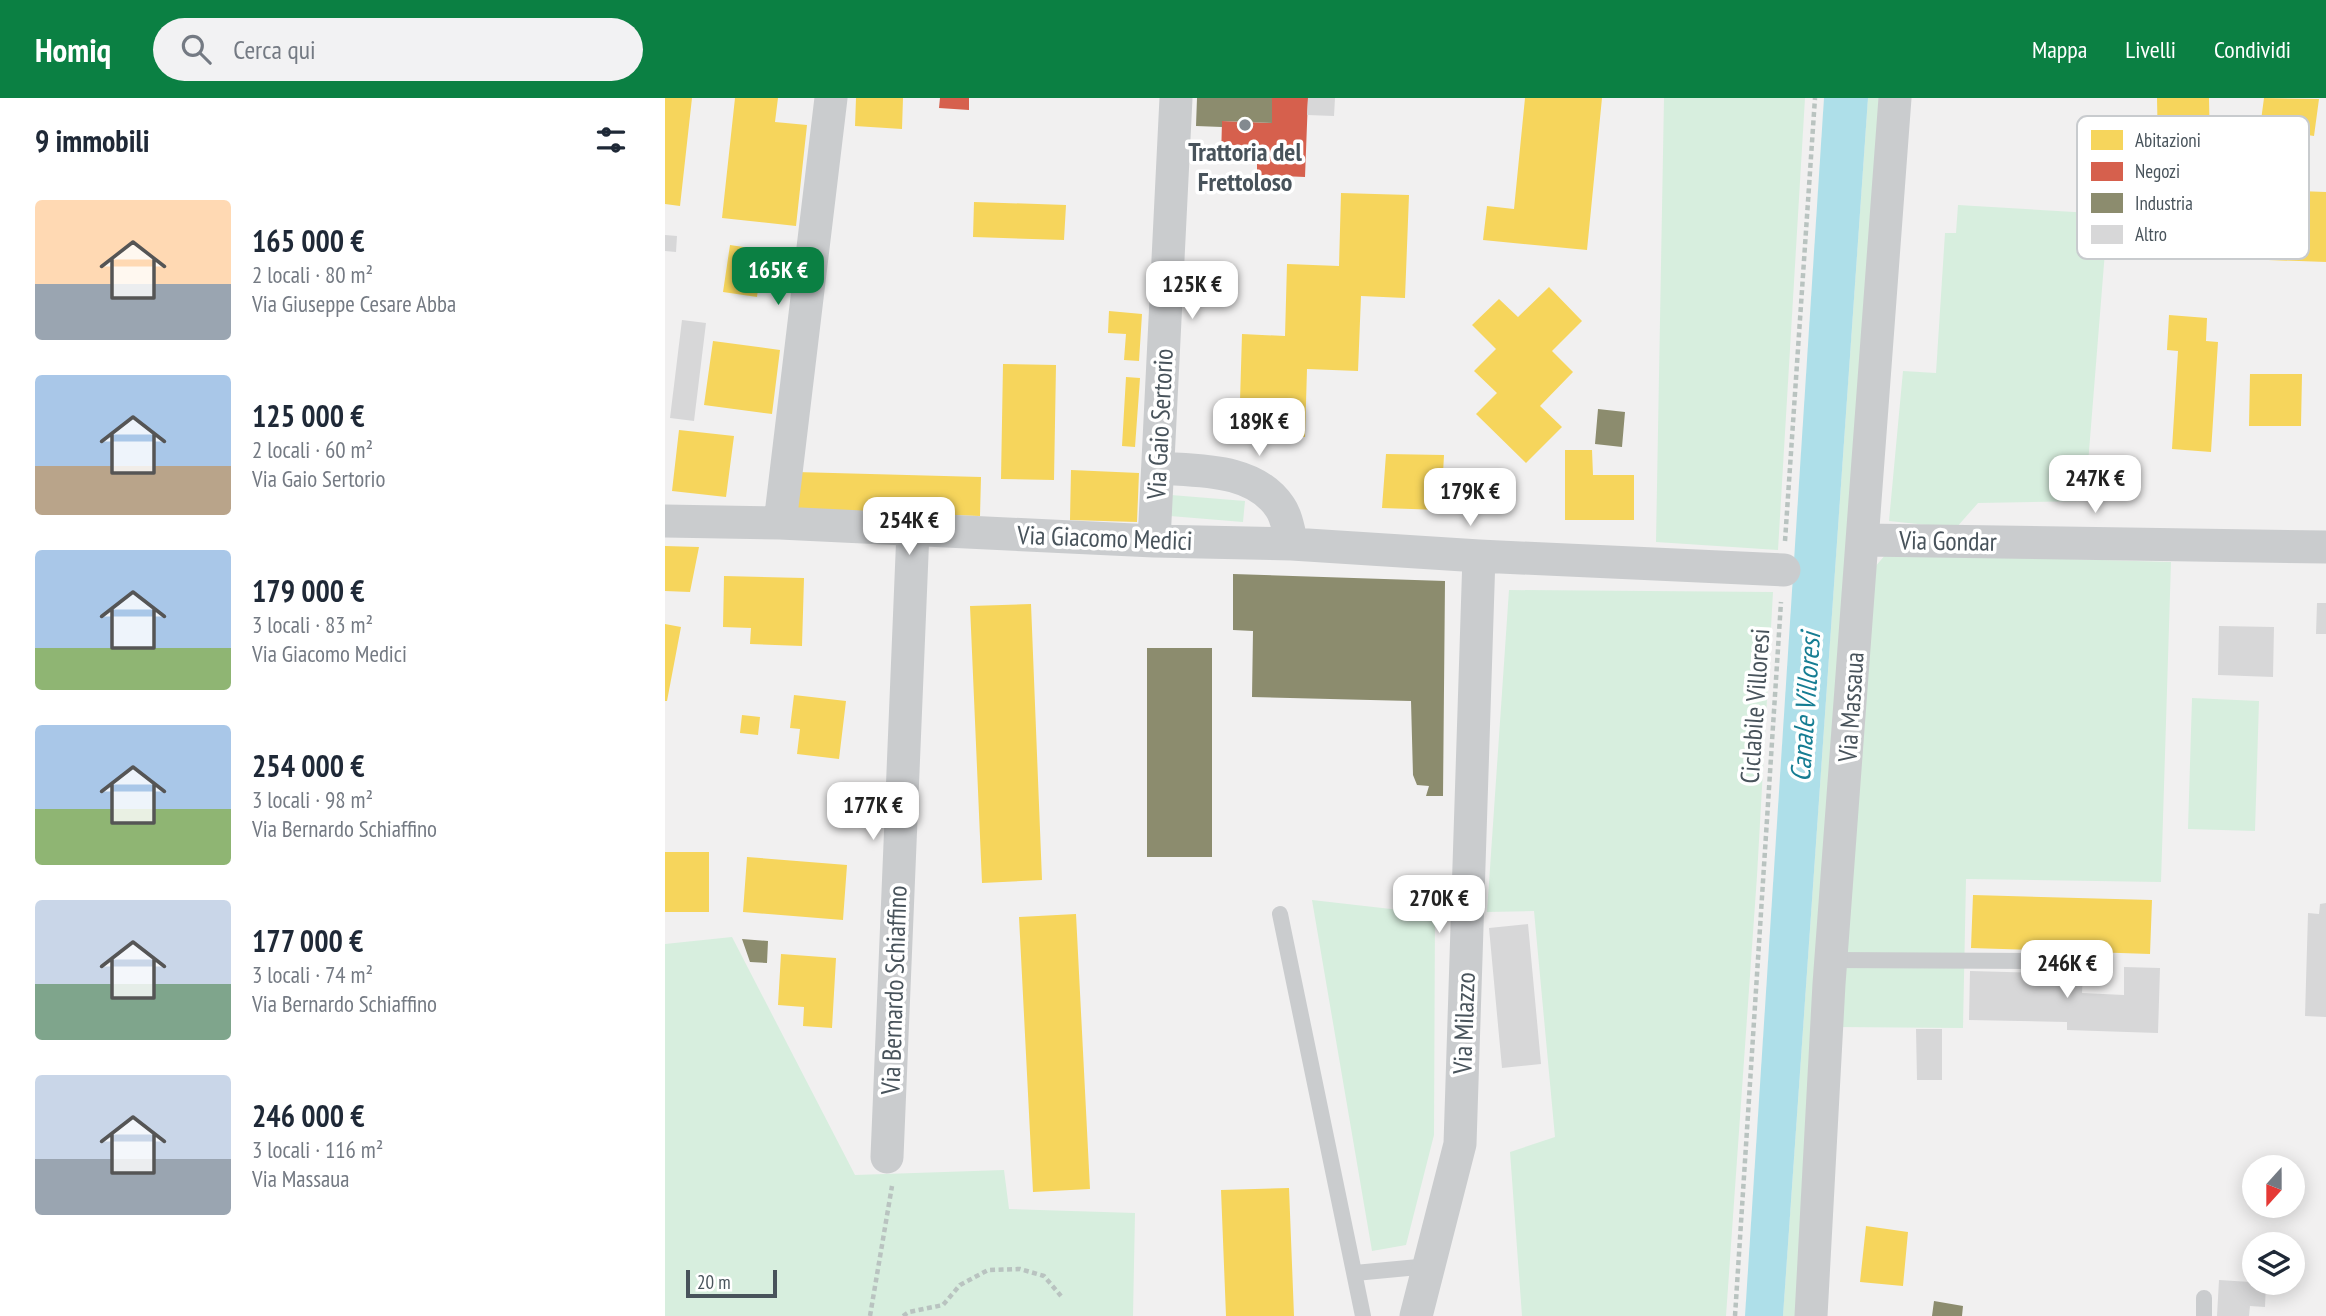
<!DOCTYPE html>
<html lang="it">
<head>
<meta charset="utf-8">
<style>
  body { margin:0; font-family:"PT Sans Narrow",sans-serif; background:#f2f2f3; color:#1f2937; height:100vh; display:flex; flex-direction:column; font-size:26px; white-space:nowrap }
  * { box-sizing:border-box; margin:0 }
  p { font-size:23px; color:#747a83 }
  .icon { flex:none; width:38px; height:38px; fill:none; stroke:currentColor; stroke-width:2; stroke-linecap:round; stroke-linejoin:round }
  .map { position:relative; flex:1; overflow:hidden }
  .panel { display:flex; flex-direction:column; background:#fff; width:665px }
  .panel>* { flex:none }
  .needle { width:46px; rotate:201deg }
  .tools { position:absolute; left:1577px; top:1057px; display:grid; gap:14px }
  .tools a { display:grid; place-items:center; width:63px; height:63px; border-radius:50%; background:#fff; box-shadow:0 4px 18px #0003; font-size:35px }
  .scale { position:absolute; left:21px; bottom:18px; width:91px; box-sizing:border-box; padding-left:7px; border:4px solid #48535b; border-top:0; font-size:19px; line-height:24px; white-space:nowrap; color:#48535b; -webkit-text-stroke:5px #fff; paint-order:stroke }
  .price { position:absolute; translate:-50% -60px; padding:0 16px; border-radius:14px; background:#fff; color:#222; font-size:23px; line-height:46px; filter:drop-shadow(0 2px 4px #0008) }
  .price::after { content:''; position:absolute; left:50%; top:42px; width:21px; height:16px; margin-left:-10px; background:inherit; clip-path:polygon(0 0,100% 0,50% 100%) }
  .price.on { background:#0b8043; color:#fff }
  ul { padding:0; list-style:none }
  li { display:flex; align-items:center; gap:21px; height:175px; padding:0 35px }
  li span { display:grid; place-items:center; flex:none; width:196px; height:140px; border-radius:7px; color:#555 }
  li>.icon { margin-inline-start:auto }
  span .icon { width:84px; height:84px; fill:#fffc; stroke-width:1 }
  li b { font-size:30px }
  h2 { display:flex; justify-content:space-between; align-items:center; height:84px; padding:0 35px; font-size:30px }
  header { display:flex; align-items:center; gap:42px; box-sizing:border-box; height:98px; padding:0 35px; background:#0b8043; color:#fff }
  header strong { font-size:33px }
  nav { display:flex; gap:38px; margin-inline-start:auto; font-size:24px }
  .search { width:490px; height:63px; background:#f2f2f3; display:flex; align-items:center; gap:18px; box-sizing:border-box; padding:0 24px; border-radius:38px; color:#747a83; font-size:26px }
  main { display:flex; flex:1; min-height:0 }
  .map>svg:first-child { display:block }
  .green { fill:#d7eede }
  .water { fill:#aedfe9 }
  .homes { fill:#f6d55c }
  .shops { fill:#d6604d }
  .industry { fill:#8c8c6e }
  .building { fill:#d7d7d8 }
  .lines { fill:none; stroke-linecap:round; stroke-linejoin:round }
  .path { stroke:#b9c3c0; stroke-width:4.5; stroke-dasharray:5 3.5; stroke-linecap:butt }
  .lane { stroke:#caccce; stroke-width:16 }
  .street { stroke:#caccce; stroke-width:33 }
  .poi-dot { fill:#838a8f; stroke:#fff; stroke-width:2.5 }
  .labels { text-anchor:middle; stroke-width:7; stroke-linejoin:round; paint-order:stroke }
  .poi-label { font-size:26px; font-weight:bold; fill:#48535b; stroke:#fff }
  .street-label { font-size:26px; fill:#48535b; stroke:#fff }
  .water-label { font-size:28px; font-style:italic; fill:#167d93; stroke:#fff }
  .key { fill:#fff; stroke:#c8cbce; stroke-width:2 }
  .key-label { font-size:19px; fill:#48535b }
</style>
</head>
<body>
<header>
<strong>Homiq</strong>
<div class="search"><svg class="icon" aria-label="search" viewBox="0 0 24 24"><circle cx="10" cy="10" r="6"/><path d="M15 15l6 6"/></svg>Cerca qui</div>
<nav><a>Mappa</a><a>Livelli</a><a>Condividi</a></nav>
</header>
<main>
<section class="panel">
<h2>9 immobili<svg class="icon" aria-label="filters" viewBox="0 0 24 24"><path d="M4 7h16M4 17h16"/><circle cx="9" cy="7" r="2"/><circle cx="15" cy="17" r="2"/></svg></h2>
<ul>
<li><span style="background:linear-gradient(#ffd9b3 60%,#9aa5b1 0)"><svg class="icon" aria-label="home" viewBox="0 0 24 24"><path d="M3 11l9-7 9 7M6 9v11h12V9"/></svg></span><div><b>165 000 €</b><p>2 locali · 80 m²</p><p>Via Giuseppe Cesare Abba</p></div></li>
<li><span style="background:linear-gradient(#a9c7e8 65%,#b9a48a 0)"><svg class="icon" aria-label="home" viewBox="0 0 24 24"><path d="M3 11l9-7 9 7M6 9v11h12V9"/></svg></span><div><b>125 000 €</b><p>2 locali · 60 m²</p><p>Via Gaio Sertorio</p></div></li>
<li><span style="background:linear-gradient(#a9c7e8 70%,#8fb573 0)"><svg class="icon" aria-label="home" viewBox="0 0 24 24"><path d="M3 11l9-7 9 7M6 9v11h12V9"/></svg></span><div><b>179 000 €</b><p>3 locali · 83 m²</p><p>Via Giacomo Medici</p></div></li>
<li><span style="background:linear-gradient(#a9c7e8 60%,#8fb573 0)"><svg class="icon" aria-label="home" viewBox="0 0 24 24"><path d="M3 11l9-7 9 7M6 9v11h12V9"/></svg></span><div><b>254 000 €</b><p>3 locali · 98 m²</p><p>Via Bernardo Schiaffino</p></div></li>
<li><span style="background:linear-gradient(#c9d6e8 60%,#7fa58c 0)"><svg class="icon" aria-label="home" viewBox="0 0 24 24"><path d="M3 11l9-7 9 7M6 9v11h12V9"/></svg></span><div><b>177 000 €</b><p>3 locali · 74 m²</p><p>Via Bernardo Schiaffino</p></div></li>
<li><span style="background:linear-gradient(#c9d6e8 60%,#9aa5b1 0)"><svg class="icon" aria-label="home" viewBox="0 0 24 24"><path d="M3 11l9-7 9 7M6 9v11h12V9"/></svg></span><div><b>246 000 €</b><p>3 locali · 116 m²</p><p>Via Massaua</p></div></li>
</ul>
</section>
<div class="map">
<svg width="1661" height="1218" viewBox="0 0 1661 1218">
  <rect width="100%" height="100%" fill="#f1f0f0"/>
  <path class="green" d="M999 0H1140L1113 452 991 444Z
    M1203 0H1214L1134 1218H1118Z
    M1293 107 1443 116 1420 403 1313 405 1291 430 1224 423 1238 273 1271 275 1280 135H1291Z
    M506 397 580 403 578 424 505 418Z
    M1221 456 1506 464 1496 784 1301 781 1298 930 1173 929 1204 476Z
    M844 492 1108 494 1092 778 1061 1218H857L845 1054 890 1039 869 813 822 814Z
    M1527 600 1594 603 1590 733 1523 731Z
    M647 802 770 816 769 1037 741 1147 707 1153Z
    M67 839 190 1077 339 1072 344 1111 470 1115 468 1218H0V846Z"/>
  <path class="water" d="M1159 0H1203L1118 1218H1080Z"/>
  <path class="homes" d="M0 0H27L15 108 0 106Z
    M70 0H113L110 24 142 27 131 128 57 120Z
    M191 0H238L237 31 190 28Z
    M860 0H937L922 152 818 142 822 108 849 111Z
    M1492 0H1544L1545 50 1493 51Z
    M1599 0 1654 1 1649 38 1595 30Z
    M1580 41H1604L1603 92 1661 94V164L1576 161Z
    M676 95 744 97 740 200 696 198 693 273 642 271 640 339 574 337 577 236 620 238 622 166 674 168Z
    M309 104 401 107 399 142 308 139Z
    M65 147 113 154 109 178 95 176 92 199 58 194Z
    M884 189 917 223 887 253 908 274 875 308 897 329 861 365 811 316 832 295 809 273 831 251 807 227 834 201 853 219Z
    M444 213 477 216 474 263 459 262 461 236 443 235Z
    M1504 217 1542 220 1541 243 1553 244 1546 354 1507 351 1513 253 1502 252Z
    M48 243 115 252 107 316 39 307Z
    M338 266 391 267 389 382 336 381Z
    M1585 276H1637L1636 328H1584Z
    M461 279 475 280 470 349 457 348Z
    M14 332 69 338 61 399 7 393Z
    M900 352H927L928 377H969V422H900Z
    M721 356 779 357 776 412 717 410Z
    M406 372 474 375 472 424 405 422Z
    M131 374 316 379 315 418 130 412Z
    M0 448 34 449 25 494 0 493Z
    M59 478 139 480 137 548 85 546 86 530 58 529Z
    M366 506 377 782 317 785 305 508Z
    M0 526 16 529 2 603H0Z
    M129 597 181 603 174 661 132 656 135 631 125 630Z
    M77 617 95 619 93 637 75 635Z
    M0 754H44V814H0Z
    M82 759 182 767 178 822 78 814Z
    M1308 797 1487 802 1485 856 1306 850Z
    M411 816 425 1091 368 1094 354 819Z
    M116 856 171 860 167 930 138 928 139 909 113 907Z
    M624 1090 629 1218H561L556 1092Z
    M1201 1128 1243 1134 1238 1188 1195 1184Z"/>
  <path class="shops" d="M275 0H304V12L274 10Z
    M607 0H643L640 79 592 77V62L556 61 557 23 607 25Z"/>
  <path class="industry" d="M532 0H607V25L557 23V29L531 28Z
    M933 311 960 314 957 349 930 346Z
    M568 476 780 483 778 698H761L764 688 752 687 748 677 746 603 587 599 588 533 568 532Z
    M482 550H547V759H482Z
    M77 841 103 843 102 865 85 864Z
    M1269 1203 1298 1208 1297 1218H1267Z"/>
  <path class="building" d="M643 0H670L669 18 642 17Z
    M0 137 12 138 11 154 0 153Z
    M17 222 41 225 29 323 5 320Z
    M1652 505H1661V536H1651Z
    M1554 528 1609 529 1608 579 1553 577Z
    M1661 805V919L1640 918 1643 815 1654 816 1655 806Z
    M863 826 876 966 837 970 824 830Z
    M1459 869 1495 870 1493 935 1402 932V924L1304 922 1305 873 1418 876 1417 895 1459 897Z
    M1251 931H1277V982H1252Z
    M1554 1182 1601 1185 1600 1209 1585 1208 1584 1218H1552Z"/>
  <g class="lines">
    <path class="path" d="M1120 443 1150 0
      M205 1218 227 1088
      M238 1218 244 1214 278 1207 295 1187 323 1172 355 1171 379 1178 396 1198
      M1070 1218 1116 504"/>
    <path class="lane" d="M615 816 698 1218
      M1166 862 1389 863
      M690 1175 764 1168
      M1539 1200V1218"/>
    <path class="street" d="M493 370C534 373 589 370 615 409 622 419 624 435 627 446
      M0 423 115 425 489 443 627 446 814 458 1119 472
      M115 425 166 0
      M1199 442 1661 449
      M489 443 511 0
      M222 1059 248 433
      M751 1218 795 1046 814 458
      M1146 1218 1164 886 1230 0"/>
  </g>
  <circle class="poi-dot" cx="580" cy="27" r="7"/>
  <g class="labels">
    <g class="poi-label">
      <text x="580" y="63">Trattoria del<tspan x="580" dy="30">Frettoloso</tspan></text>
    </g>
    <g class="street-label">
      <text transform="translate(495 326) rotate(-87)" y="9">Via Gaio Sertorio</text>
      <text transform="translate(440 440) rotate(2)" y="9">Via Giacomo Medici</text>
      <text transform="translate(1283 443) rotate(1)" y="9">Via Gondar</text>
      <text transform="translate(1090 608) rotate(-86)" y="9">Ciclabile Villoresi</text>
      <text transform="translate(1186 609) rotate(-86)" y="9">Via Massaua</text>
      <text transform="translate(229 892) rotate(-88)" y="9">Via Bernardo Schiaffino</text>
      <text transform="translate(799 925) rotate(-88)" y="9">Via Milazzo</text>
    </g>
    <g class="water-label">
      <text transform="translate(1140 609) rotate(-86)" y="10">Canale Villoresi</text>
    </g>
  </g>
  <rect x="1412" y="18" width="232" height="143" rx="10" class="key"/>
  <rect x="1426" y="32" width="32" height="20" fill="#f6d55c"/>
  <rect x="1426" y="64" width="32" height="19" fill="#d6604d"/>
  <rect x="1426" y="95" width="32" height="20" fill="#8c8c6e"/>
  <rect x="1426" y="127" width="32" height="19" fill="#d7d7d8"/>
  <g class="key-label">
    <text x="1470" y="49">Abitazioni</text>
    <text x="1470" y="80">Negozi</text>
    <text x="1470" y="112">Industria</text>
    <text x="1470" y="143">Altro</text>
  </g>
</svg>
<div class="tools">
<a><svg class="needle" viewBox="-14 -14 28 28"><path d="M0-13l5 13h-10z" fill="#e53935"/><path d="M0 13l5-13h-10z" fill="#747a83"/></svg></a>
<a><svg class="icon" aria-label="layers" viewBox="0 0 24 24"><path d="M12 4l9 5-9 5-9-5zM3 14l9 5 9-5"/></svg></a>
</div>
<div class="scale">20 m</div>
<b class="price on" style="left:113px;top:209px">165K €</b>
<b class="price" style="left:527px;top:223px">125K €</b>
<b class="price" style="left:594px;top:360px">189K €</b>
<b class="price" style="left:1430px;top:417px">247K €</b>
<b class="price" style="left:805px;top:430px">179K €</b>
<b class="price" style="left:244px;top:459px">254K €</b>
<b class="price" style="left:208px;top:744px">177K €</b>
<b class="price" style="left:774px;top:837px">270K €</b>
<b class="price" style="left:1402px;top:902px">246K €</b>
</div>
</main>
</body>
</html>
